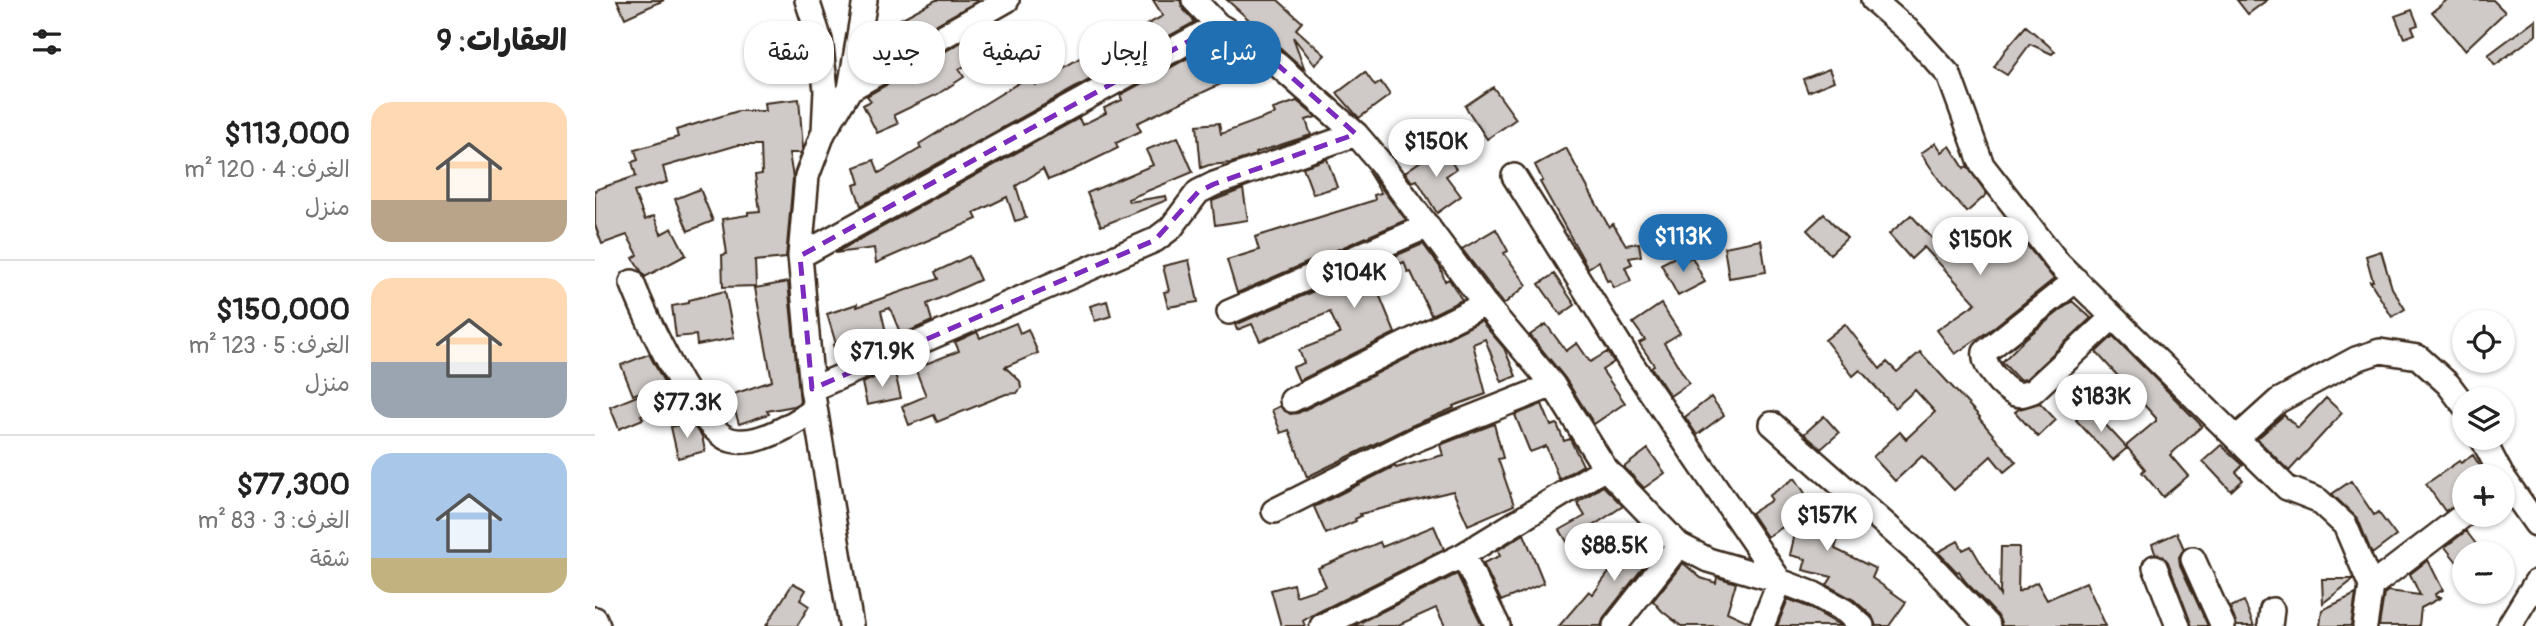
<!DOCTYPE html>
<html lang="ar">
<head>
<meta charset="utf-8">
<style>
  body { margin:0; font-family:Pangolin,"Playpen Sans Arabic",sans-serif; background:#f6f6f6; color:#222; direction:rtl; height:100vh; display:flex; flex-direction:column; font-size:26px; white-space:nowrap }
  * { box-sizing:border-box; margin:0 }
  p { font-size:23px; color:#767676 }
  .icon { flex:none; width:38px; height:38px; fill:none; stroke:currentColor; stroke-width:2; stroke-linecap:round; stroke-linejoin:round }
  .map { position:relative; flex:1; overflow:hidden; direction:ltr }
  .panel { display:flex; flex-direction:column; background:#fff; width:595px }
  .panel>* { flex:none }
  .hud { position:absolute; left:21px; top:21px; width:665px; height:63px; direction:rtl; display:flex; gap:14px }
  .fabs { position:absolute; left:1857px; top:310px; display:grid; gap:14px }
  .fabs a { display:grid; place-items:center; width:63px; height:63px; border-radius:50%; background:#fff; box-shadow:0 2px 5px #0004; font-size:35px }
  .price { position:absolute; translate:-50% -60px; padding:0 16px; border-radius:24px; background:#fff; color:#222; font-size:23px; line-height:46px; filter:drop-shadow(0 2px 4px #0008) }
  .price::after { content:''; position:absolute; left:50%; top:42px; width:21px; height:16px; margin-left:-10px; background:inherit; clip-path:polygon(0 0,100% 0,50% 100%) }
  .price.on { background:#1f6fb2; color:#fff }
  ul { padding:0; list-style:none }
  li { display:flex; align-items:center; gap:21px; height:175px; padding:0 28px }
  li+li { border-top:2px solid #e0e0e0 }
  li span { display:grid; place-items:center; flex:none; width:196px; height:140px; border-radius:21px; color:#555 }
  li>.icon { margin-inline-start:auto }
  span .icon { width:84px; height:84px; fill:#fffc; stroke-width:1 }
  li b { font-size:30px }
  h2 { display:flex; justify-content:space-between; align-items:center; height:84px; padding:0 28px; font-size:30px }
  .pill { padding:0 24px; border-radius:28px; background:#fff; box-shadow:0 2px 5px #0004; font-size:24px; line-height:63px }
  .pill.on { background:#1f6fb2; color:#fff }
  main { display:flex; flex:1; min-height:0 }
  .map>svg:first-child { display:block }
  .building { fill:#cfcac7; stroke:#3b2a1e; stroke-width:2 }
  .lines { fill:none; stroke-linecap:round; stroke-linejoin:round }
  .minor-casing { stroke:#3b2a1e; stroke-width:28 }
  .minor { stroke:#fff; stroke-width:23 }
  .marked { fill:none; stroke:#7b2cbf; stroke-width:5; stroke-dasharray:14 9; stroke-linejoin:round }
</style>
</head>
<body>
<main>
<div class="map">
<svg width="1941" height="626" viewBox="0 0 1941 626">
  <rect width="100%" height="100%" fill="#fff"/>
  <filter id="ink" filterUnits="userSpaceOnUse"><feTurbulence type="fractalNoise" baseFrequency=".0143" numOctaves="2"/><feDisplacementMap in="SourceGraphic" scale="14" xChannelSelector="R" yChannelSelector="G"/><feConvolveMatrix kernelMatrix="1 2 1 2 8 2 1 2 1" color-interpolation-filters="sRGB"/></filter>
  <g filter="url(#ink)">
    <path class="building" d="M22 0H69L30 18Z
      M341 0H384L282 58 276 48 278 39 285 35 283 31Z
      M558 0H585L588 9 600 22 530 60 520 42 568 16Z
      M632 0H683L707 22 701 29 730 55 720 65 698 37 710 70Z
      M1642 0H1672L1653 14Z
      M1852 0H1898L1910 12 1870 50 1837 12Z
      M1817 10 1823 25 1817 27 1820 34 1809 38 1800 16Z
      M1941 19V35L1900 65 1893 55Z
      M1431 26 1460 51 1457 54 1435 44 1412 75 1399 67 1411 49Z
      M379 35 390 55 364 69 369 77 343 94 299 115 303 124 282 133 268 105 276 101 272 96Z
      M628 44 649 56 656 70 542 123 546 131 521 143 523 148 476 171 453 180 448 169 421 186 431 218 420 221 412 197 379 213 382 219 281 263 279 248 240 253 484 118 487 125 511 113 509 108 527 100 525 95 600 54 602 58Z
      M493 53 505 74 266 206 259 185 265 183 260 167 279 160 284 173 326 148 324 144 435 76 440 85Z
      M1234 69 1239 81 1213 92 1208 79Z
      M770 72 780 86 786 82 795 95 764 118 742 93Z
      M898 87 921 119 892 139 870 106Z
      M204 99 208 148 206 153H194L198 178 191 258 160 261 161 286 128 287 127 255 132 254 127 219 153 215V212L165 211 160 175 167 174 166 145H143L68 167 72 182 39 192 50 220 59 216 66 234 77 228 91 255 50 277 38 258 43 255 32 235 7 244 0 225V190L41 176 37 162 43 160 40 150 83 137 81 130 143 111H170L169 103Z
      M702 101 721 117 711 120 716 135 660 153 661 155 636 163 614 165 606 168 602 125 624 123 626 134 680 114 678 109Z
      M583 137 598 172 533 199 534 202 571 196 572 200 506 226 492 193 558 165 551 150Z
      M1341 143 1347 152 1355 146 1369 168 1372 166 1392 194 1372 212 1349 187 1326 153Z
      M846 147 861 169 851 176 866 196 842 213 822 180 817 182 810 172Z
      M971 148 1014 227 1018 224 1031 245 1044 243 1046 256 1034 258 1037 264 1030 267 1036 281 1019 288 1015 280 1012 281 1004 261 993 268 945 182 948 181 940 165Z
      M732 159 742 187 718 194 708 167Z
      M772 170 811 220 642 293 632 260 664 250 660 237 780 200 779 195 786 193Z
      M105 189 118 221 93 231 80 199Z
      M648 189 653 220 620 225 617 201Z
      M1229 214 1252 238 1235 254 1212 230Z
      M1059 215 1067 225 1054 235 1046 224Z
      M1316 215 1346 248 1371 228 1391 250 1417 227 1459 279 1398 328 1360 354 1342 330 1381 303 1329 247 1316 259 1294 234Z
      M901 229 913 251 909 253 932 285 909 304 867 249Z
      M1166 240 1171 272 1134 278 1129 247Z
      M828 244 845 267 850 281 854 279 867 300 836 315 816 272 813 273 809 262 782 275 789 292 784 294 800 333 704 381 698 367 709 363 704 350 745 334 735 312 665 341 657 324 642 330 640 325Z
      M1786 251 1797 288 1810 309 1797 317 1775 281H1778L1771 256Z
      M1086 254 1090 261 1097 257 1110 282 1083 296 1066 264Z
      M374 256 385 280 332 304 337 321 306 335 295 308 286 311 293 341 244 362 238 345 241 344 232 314 262 304V307L343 279 340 272Z
      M594 260 603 302 573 307 569 292 574 291 568 266Z
      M959 274 980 305 966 315 944 284Z
      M193 282 205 402 199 406 172 411 174 414 144 424 139 408 134 409 130 397 177 381 160 288Z
      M130 291 139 338 102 345 101 335 81 337 77 306 94 303V300Z
      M512 301 516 316 500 321 495 306Z
      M1477 301 1496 318 1431 379 1424 380 1407 362 1431 338Z
      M1066 304 1085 333 1069 343 1094 383 1075 396 1056 367 1059 365 1044 343 1050 340 1038 323Z
      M886 321 909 348 921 376 907 382 890 339 878 344 891 394 858 406 859 408 816 426 712 477 694 430 686 433 677 410 685 406 695 414 703 413Z
      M421 323 425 333 433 329 443 353 410 367 425 381 426 388 422 393 411 394 342 422 339 415 314 425 307 406 331 396 320 368 364 351 360 342 382 332 385 338Z
      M951 324 971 351 982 343 995 362 1012 352 1019 362 1007 370 1030 403 999 424 970 378 935 335Z
      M1250 324 1285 369 1292 362 1302 372 1325 352 1385 417 1384 418 1421 462 1409 472 1396 456 1359 490 1327 456 1300 481 1278 457 1305 432 1311 439 1340 412 1320 390 1300 408 1265 370 1258 376 1230 340Z
      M1518 336 1607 426 1575 455 1593 476 1568 497 1547 472 1550 469 1531 446 1561 421V418L1501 352Z
      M54 354 69 382 38 395 26 365Z
      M299 369 306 398 272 405 267 383Z
      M49 393 56 411 46 415 48 419 24 429 15 407Z
      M1116 397 1129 415 1102 435 1090 417Z
      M1731 398 1747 413 1694 471 1662 439 1689 415 1703 428Z
      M1445 403 1461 420 1443 437 1420 412 1424 409Z
      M947 404 956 426 962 424 969 441 975 439 988 465 964 479 951 446 935 452 920 415Z
      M1495 408 1532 448 1518 460 1481 420Z
      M1229 416 1244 433 1226 449 1209 434Z
      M95 422 107 436 110 451 83 458 76 427Z
      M899 424 908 458 903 459 919 505 873 525 858 491 765 514 766 516 760 519 761 521 731 534 719 507 800 466 801 468 848 455 845 445Z
      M1626 445 1648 465 1641 472 1648 480 1636 491 1608 461Z
      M1053 449 1070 473 1049 488 1029 467Z
      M1878 455 1891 476H1869V500L1850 511 1831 484 1864 461 1866 463Z
      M1200 478 1230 524 1246 528 1240 549 1281 569 1277 578 1311 602 1294 626H1281L1277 616 1259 600 1232 585 1237 577 1208 570 1211 559 1195 555 1204 517 1172 537 1156 513 1177 500 1174 496Z
      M1756 481 1779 515 1783 512 1801 536 1777 554 1763 519 1737 494Z
      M1008 486 1028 506 996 527 1006 544 982 558 965 530 990 516 982 503Z
      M839 526 849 549 721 613 708 621 710 626H686L676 590 698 584 701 596 731 586 723 568 785 542 787 547Z
      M1046 529H1050L1065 546 1009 617 1006 626H964L994 591 998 594Z
      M1871 531 1888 553H1869V571L1850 547Z
      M1582 533 1589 549 1584 557 1585 565 1613 626H1597L1573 562 1568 556 1560 553 1557 544Z
      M929 534 949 583 906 601 888 563 905 556 903 550Z
      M1363 541 1368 550 1376 546 1405 596 1406 547H1424L1423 592 1442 582 1452 600 1491 582 1511 626H1407L1403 616 1370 581 1364 571 1362 572 1343 552Z
      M1833 560 1848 590 1840 594 1841 597H1847L1826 608 1824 626H1784L1789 594 1793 591 1825 595 1815 574Z
      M1088 563 1106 578 1121 583 1122 577 1141 583 1132 612 1154 622 1153 626H1086L1067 611 1058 601Z
      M862 574 887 626H850L841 608 801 626H758Z
      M1727 579H1758V580L1728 603Z
      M198 583 211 590 205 600 214 606 202 626H171Z
      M1761 594 1756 626H1725L1727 610Z
      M1193 599 1213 607 1246 626H1182Z
      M1649 601 1659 626H1642L1635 607Z"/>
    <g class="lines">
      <defs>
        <path id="minor" d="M212 0 225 40 231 90 229 131 212 176 205 256 217 389 256 626
          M599 0 623 25 667 51 761 134 784 161 890 304 958 385 1010 468 1084 545 1113 560 1185 581 1219 594 1250 611 1267 626
          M1278 0 1315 32 1354 75 1387 165 1464 264 1692 488 1723 500 1750 525 1776 586 1770 626
          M255 89 270 0
          M230 130 255 89 412 0
          M919 176 1036 363 1185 581 1167 626
          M205 256 623 25
          M1481 280 1390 352C1387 366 1407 388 1420 394 1427 396 1432 393 1438 391L1518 317
          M37 282C49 314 103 432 136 440 163 447 199 424 220 409
          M634 312 833 226
          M217 389 560 240 576 228 603 192 619 184 761 134
          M697 400 890 304
          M1177 424 1333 562 1393 626
          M1642 438 1683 401 1761 359 1785 351 1823 357 1853 384 1869 405
          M1887 438 1907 476
          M1908 477 1941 524
          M679 511 822 439 958 385
          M868 555 903 626
          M1598 559 1628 626
          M1560 567 1583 626
          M1776 586 1870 514
          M0 619 3 626
          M727 626 868 555 1010 468
          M1020 626 1084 545
          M1675 626 1677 610
          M1914 626 1941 582"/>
      </defs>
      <use href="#minor" class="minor-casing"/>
      <use href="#minor" class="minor"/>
    </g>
  </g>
  <path class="marked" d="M623 25 667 51 761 134 619 184 603 192 560 240 217 389 205 256Z"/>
</svg>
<div class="fabs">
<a><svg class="icon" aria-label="locate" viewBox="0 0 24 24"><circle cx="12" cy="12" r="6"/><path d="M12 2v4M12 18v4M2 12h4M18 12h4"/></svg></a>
<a><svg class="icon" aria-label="layers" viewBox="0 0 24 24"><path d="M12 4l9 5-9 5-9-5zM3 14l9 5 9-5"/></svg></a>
<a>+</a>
<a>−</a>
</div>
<b class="price" style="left:841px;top:179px">$150K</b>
<b class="price on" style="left:1088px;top:274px">$113K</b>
<b class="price" style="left:1385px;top:277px">$150K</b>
<b class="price" style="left:759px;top:310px">$104K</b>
<b class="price" style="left:287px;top:389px">$71.9K</b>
<b class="price" style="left:1506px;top:434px">$183K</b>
<b class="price" style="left:92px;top:440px">$77.3K</b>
<b class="price" style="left:1232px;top:553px">$157K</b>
<b class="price" style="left:1019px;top:583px">$88.5K</b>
<div class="hud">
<a class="pill on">شراء</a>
<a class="pill">إيجار</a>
<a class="pill">تصفية</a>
<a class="pill">جديد</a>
<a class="pill">شقة</a>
</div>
</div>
<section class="panel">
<h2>العقارات: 9<svg class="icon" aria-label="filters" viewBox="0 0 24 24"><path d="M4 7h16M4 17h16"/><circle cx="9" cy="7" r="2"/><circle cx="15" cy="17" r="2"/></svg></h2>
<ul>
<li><span style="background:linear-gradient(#ffd9b3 70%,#b9a48a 0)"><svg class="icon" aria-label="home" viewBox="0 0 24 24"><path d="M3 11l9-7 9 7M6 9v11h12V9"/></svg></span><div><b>$113,000</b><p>الغرف: 4 · 120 m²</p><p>منزل</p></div></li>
<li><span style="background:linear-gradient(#ffd9b3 60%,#9aa5b1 0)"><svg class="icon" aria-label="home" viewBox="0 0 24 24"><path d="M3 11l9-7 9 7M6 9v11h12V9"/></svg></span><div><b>$150,000</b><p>الغرف: 5 · 123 m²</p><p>منزل</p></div></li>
<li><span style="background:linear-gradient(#a9c7e8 75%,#c2b280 0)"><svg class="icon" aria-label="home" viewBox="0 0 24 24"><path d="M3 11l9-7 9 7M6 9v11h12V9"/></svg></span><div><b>$77,300</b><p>الغرف: 3 · 83 m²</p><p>شقة</p></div></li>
</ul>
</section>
</main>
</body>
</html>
